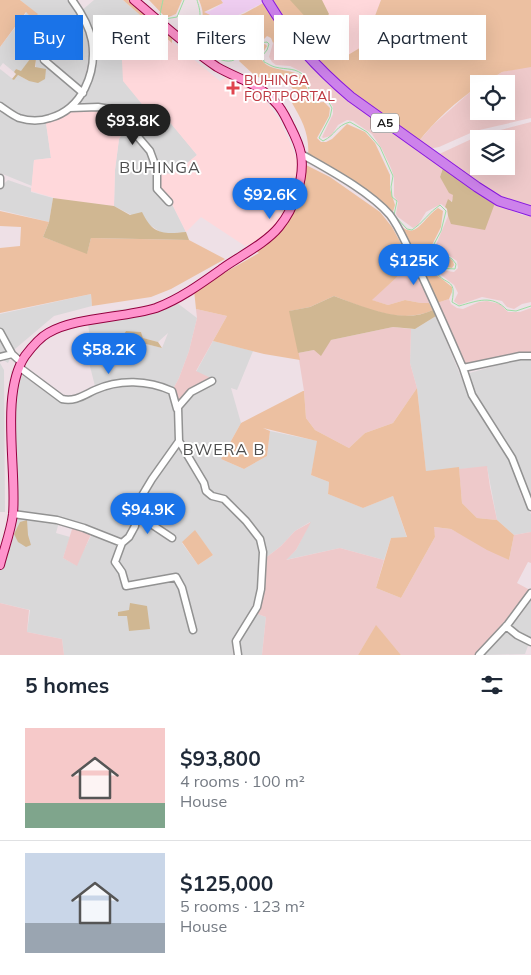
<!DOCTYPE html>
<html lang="en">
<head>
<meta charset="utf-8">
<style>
  body { margin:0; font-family:Mulish,sans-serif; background:#f2f2f3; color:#1f2937; height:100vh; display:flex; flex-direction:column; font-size:19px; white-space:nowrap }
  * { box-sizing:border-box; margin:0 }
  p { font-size:16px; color:#747a83 }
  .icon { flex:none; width:28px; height:28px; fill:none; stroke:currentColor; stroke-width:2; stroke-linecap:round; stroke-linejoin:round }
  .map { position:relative; height:655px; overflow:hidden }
  .side { display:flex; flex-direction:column; background:#fff; flex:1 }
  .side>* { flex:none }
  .hud { position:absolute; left:15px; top:15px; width:501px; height:45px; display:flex; gap:10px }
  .tools { position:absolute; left:470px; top:75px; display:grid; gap:10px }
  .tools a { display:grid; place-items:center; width:45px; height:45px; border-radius:0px; background:#fff; box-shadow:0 5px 20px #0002; font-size:25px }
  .price { position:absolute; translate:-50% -42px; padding:0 11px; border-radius:18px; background:#1a73e8; color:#fff; font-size:16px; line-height:32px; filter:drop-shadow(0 1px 2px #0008) }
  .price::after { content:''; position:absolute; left:50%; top:30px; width:15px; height:11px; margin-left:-8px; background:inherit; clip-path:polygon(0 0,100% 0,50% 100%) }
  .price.active { background:#222; color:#fff }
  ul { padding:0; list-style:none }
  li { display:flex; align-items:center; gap:15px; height:125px; padding:0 25px }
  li+li { border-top:1px solid #e0e1e3 }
  li span { display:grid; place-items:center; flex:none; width:140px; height:100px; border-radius:0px; color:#555 }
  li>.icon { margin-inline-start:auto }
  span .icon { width:60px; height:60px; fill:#fffc; stroke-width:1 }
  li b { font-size:21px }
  h2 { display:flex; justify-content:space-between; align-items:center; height:60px; padding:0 25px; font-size:21px }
  .pill { padding:0 18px; border-radius:0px; background:#fff; box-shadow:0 5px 20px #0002; font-size:18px; line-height:45px }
  .pill.active { background:#1a73e8; color:#fff }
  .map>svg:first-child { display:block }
  .residential { fill:#d9d8d9; fill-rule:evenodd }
  .commercial { fill:#eecdf0 }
  .education { fill:#ffd8db }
  .farmland { fill:#eec9ca; fill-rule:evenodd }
  .grass { fill:#ecc0a1 }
  .forest { fill:#d0b792 }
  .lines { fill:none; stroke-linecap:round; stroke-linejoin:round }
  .stream { stroke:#9ddfa5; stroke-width:1 }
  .minor-casing { stroke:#929292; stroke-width:9 }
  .major-casing { stroke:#93003f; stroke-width:10 }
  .highway-casing { stroke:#8819df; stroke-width:11 }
  .minor { stroke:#fff; stroke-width:6 }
  .major { stroke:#ff94cd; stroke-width:8 }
  .highway { stroke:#cd82eb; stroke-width:9 }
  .health-dot { fill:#e0444e; stroke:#fff; stroke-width:2 }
  .labels { text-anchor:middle; stroke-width:4; stroke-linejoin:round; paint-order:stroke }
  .shield { fill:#fff; stroke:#5f5f5f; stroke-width:1 }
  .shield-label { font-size:12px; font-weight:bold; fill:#1b1b1b }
  .health-label { font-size:14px; fill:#be3a42; stroke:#fff; text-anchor:start }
  .quarter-label { font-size:16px; letter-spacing:1px; fill:#4e4e4e; stroke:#fff }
</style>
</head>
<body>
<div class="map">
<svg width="531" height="655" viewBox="0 0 531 655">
  <rect width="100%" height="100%" fill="#eee0e6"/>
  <path class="residential" d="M20 0H67L73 7 87 36 89 56 84 83 80 91 58 76 80 93 63 111 37 118 19 116 0 103V69L14 80 18 75 29 81 46 70 36 68V59L40 54 21 72 16 69 14 72 3 63 0 67V47L27 12 37 14Z
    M94 0H123L149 23 121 42 150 115 159 124 167 118 197 155 176 172 170 174 160 172 171 202 186 232 163 234 147 223 114 206 115 170 119 139 128 125 160 168 157 158 150 147 129 122 75 107 85 95 98 57 89 21 81 11Z
    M0 111 18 121 35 124 46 123 51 158 34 160 32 186 0 173Z
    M8 180 31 188V192L53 198 49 222 0 210V187Z
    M91 294 92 306 54 316 15 349 8 363 0 358V314Z
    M176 302 197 318 189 351 179 378 172 391 178 406 190 392 212 379 196 372 213 341 253 351 237 390 231 388 241 423 221 459 244 469 267 456 270 431 318 441 311 475 329 482 328 494 363 508 393 496 407 538H391L384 560 340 548 285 560 296 550 310 522 295 531 281 546 263 560 260 543V575L256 595 252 607 240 627 232 645 233 655H64L62 639 27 632 30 610 0 603V565L11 513 59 522 56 533 70 537 63 558 76 565 93 532 84 528 57 520 14 512 13 391 11 371 25 377 55 399 68 400 95 386 87 355 92 352 88 324 114 310 154 306 165 309ZM126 331 141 332 143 338 158 342 168 333 162 348 146 344 117 348 126 345 124 334ZM195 531 213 555 198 565 182 543Z
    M436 316 468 394 479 414 495 435 512 462 521 496 531 514V532L514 535 497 520 487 467 426 472 417 388 410 363 411 329H415Z
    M531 357V504L517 469 481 409 466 374 519 359Z
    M0 363 4 370 5 512H0Z
    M531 598V643H529L525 654 484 655 520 616Z
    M255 613 266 617 262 655H236L237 642Z"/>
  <path class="commercial" d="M221 0H262L263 3 232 18 222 19 203 12 210 11 223 3Z"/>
  <path class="education" d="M320 0H381L370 29 368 43 342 59Z
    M149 23 220 81 227 77 237 78 258 90 279 119 289 140 298 162V174L291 200 283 218 274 229 255 242 245 246 201 217 186 232 171 202 158 189 160 172 170 174 176 172 197 155 167 119 159 125 123 81 121 42Z
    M110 109 128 125 119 139 115 170 114 206 58 199 31 191 34 160 51 158 46 123 57 120 69 110Z"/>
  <path class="farmland" d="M284 35 311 66 351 103 443 168 440 177 454 195 451 202 448 200 445 207 441 204 426 212 418 225 413 228 398 217 396 214 398 202 394 196V177L391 168 382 149 372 134 353 121 347 120 338 125 331 136 323 138 322 137 333 114V107L330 102 322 99 315 101 313 99 304 73 290 66 276 65 272 62 269 57 273 43Z
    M531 66V118L475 131 439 147 428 149 418 142 433 125 469 93 479 86V111H506V84H483L502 72Z
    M531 122V209L505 202 435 156 478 136ZM479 139H506V166H479Z
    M495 203 522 215 531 216V302L522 304 514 309 507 307 502 301 482 297 459 305 454 301 458 293 454 285 440 274 441 270 454 272 458 268 457 261 438 248 436 245 438 240 448 216 452 224Z
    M411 262 433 303H421L405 300 388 305 371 300 396 278Z
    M449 299 451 304 457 308 463 309 479 302 487 301 500 304 508 312H520L531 308V352L477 366 464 364 437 303Z
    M196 309 227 316 196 371 213 379 203 383 178 408 172 391 179 378 189 351 197 318Z
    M393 327 411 329 410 363 417 388 393 423 365 433 349 448 315 430 306 418 304 391 298 353 314 350 331 340Z
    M487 466 490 487 497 520 477 518 462 503 459 469Z
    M311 522 296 550 286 560 340 548 384 560 376 588 401 598 435 537 433 527 451 529 509 560 514 535 531 532V563L528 562 517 583 530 590 519 607 476 655H401L376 626 358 655H262L266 617 255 613 260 606 265 587 263 560 281 546 295 531Z
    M73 526 92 532 77 566 63 558Z
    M0 603 29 610 27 632 62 639 64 655H0Z"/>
  <path class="grass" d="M0 0H20L38 14 33 19 26 12 0 47Z
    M123 0H131L160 25 172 38V43Z
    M149 0H182L176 14 166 18Z
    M199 0H221L223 3 204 12C229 25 240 16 263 3L284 35 273 43 271 38 267 36 262 41H256L253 44 248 42 239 53 234 55 229 52 225 57C211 53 200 48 189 38 190 33 192 32 195 29 205 18 204 13 199 0Z
    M270 0H320L343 58 368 43 370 29 381 0H531V67L502 72 483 84H479V86C456 101 435 121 418 142 387 118 353 96 325 69 304 48 287 24 270 0Z
    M265 44 267 46 260 57C267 72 287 68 300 75 308 79 306 95 314 103L324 102 330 108 329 116 317 138 321 142H326L332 139 347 124 365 132 375 143 390 175V189L395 205 392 215C414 247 419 222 438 208L443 211 441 227 431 247 434 252 446 255 453 261 454 265 452 268 442 266 435 271 436 275 442 279 452 287V292L449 299 437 303 407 243 381 208 308 156C310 135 302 120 292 103L299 96 279 73 266 82 252 73 239 61 245 52Z
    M304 164 330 177 380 212 392 227 411 262 396 278 372 300 388 305 405 300 421 303H429L433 310C401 325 365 308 334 296L310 307 290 311 300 360 264 354 213 341 227 316 196 309 194 290 259 253 252 249 287 224 296 205Z
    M0 211 49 222 43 237 87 253 91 238 189 240 225 259 171 289 151 297 92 306 91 294 0 313V248L20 246 21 227 0 226Z
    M417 388 426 471 459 467 462 503 477 518 497 520 514 535 509 560 487 550 451 529 434 527 435 537 401 598 376 588 391 538 407 537 393 496 363 508 328 494 329 482 311 475 317 441 263 428 270 431 267 456 244 469 221 459 241 423 303 391H304L306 418 315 430 349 448 365 433 393 423Z
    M195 530 213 555 198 565 182 542Z
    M376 625 401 655H358Z"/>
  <path class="forest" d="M290 0H322L329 14 320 25 310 22Z
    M36 51 40 54 36 59 35 67 46 69 45 79 38 83 29 81 18 75 14 80 12 79 16 74 14 72 16 69 21 71Z
    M443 168 472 190 495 203 485 230 451 224 448 216 447 209 445 207 448 199 452 202 453 195 449 193 440 177Z
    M53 198 114 206 130 215 142 212C153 235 163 234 186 232L189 240 91 238 87 254 43 237 49 222Z
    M334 296C365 307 402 325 433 310L436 316 415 329 393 327 331 340 321 356 314 350 298 353 289 311 310 307Z
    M126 331 141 332 143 338 158 342 162 348 146 344 126 345 124 334Z
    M27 520 28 535 31 545 26 547 18 542 14 534 20 522Z
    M130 603 147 606 150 629 129 631 127 616H118V612L129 610Z"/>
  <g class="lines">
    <path class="stream" d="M163 0 160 14 165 19 177 17 184 0
      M197 0C200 10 203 19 194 28 190 31 188 32 186 37 196 45 220 66 234 60 238 57 241 53 245 50 251 45 260 43 267 42L269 44 267 50 263 55 264 62C267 63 271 66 275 67 286 70 297 67 305 77 311 85 306 93 315 103L321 100 328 101 332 108 330 117 319 138 323 141C337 134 335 126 350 122L367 132 380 147 393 176 391 187 392 197 397 201 394 215 407 229 412 230C423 223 429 212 440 205L446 211 441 231 434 244V248L452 259 456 264 455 269 440 268 436 272C445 286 457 277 452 302L459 306C477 301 492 294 507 310L516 311 531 306"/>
    <defs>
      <path id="minor" d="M44 60 83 93
        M0 106C6 110 12 115 19 118 29 121 41 121 50 118 82 109 97 73 92 41 89 26 81 12 72 0
        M70 108 98 107 110 109 121 117 150 151 157 170V189L169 202
        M301 154C329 170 369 191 390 215 400 228 406 245 414 259 431 295 447 331 463 368L520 356H531
        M0 178V185
        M0 332 12 354 21 362
        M0 357 12 354
        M19 367 62 399C75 402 84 395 95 390 119 379 148 380 172 391L177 409
        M463 368 472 395 512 458 531 507
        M212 381 191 392 178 407 179 441 204 483 206 491 212 496 224 499 246 521 260 539 263 552 261 589 257 607 236 641 238 655
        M179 441 152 479 143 494 137 508 135 526 129 537 122 543 115 562 122 572 126 586 176 577 182 588 193 630
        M13 514 57 520 84 528 122 543
        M136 514 172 538
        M506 626 517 635 531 642
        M479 655 508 624 531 593"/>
      <path id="major" d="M0 565C4 549 11 531 13 514 17 469 0 393 25 356 31 348 39 338 48 333 75 317 124 318 156 308 180 299 202 283 223 268 240 256 266 243 279 227 294 209 305 178 301 154 299 143 294 134 289 124 285 116 282 109 276 103 260 84 238 79 217 67 190 49 159 21 134 0"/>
      <path id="highway" d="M267 0C290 39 317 68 351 97L477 187 499 201 531 211"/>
    </defs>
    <use href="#minor" class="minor-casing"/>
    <use href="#major" class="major-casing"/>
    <use href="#highway" class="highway-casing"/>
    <use href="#minor" class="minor"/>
    <use href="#major" class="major"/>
    <use href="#highway" class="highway"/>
  </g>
  <path class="health-dot" d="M230.5 80.5h5v5h5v5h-5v5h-5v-5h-5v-5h5z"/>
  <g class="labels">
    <rect class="shield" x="371" y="113.5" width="28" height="19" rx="4"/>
    <g class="shield-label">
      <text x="385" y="127">A5</text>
    </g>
    <g class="health-label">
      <text x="244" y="85">BUHINGA<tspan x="244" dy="16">FORTPORTAL</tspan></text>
    </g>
    <g class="quarter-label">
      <text x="160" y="173">BUHINGA</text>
      <text x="224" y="455">BWERA B</text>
    </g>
  </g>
</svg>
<div class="tools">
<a><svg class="icon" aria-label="locate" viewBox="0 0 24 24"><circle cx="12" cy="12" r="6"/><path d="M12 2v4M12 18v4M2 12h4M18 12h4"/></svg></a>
<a><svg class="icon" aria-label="layers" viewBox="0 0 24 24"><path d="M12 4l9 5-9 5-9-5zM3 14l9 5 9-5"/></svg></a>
</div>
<b class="price active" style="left:133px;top:146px">$93.8K</b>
<b class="price" style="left:270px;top:220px">$92.6K</b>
<b class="price" style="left:414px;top:286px">$125K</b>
<b class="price" style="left:109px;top:375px">$58.2K</b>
<b class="price" style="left:148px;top:535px">$94.9K</b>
<div class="hud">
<a class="pill active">Buy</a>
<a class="pill">Rent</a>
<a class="pill">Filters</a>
<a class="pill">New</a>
<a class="pill">Apartment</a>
</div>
</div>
<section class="side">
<h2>5 homes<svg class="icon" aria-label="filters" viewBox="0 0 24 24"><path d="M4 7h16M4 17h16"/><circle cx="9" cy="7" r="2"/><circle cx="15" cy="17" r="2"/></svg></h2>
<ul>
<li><span style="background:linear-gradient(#f6c9c9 75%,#7fa58c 0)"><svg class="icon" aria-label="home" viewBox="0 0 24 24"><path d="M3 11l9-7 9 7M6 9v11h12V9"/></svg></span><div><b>$93,800</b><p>4 rooms · 100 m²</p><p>House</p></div></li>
<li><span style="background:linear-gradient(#c9d6e8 70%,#9aa5b1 0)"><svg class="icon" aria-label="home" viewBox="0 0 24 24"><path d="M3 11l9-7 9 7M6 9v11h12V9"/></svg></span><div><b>$125,000</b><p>5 rooms · 123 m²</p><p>House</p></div></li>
</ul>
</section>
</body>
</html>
